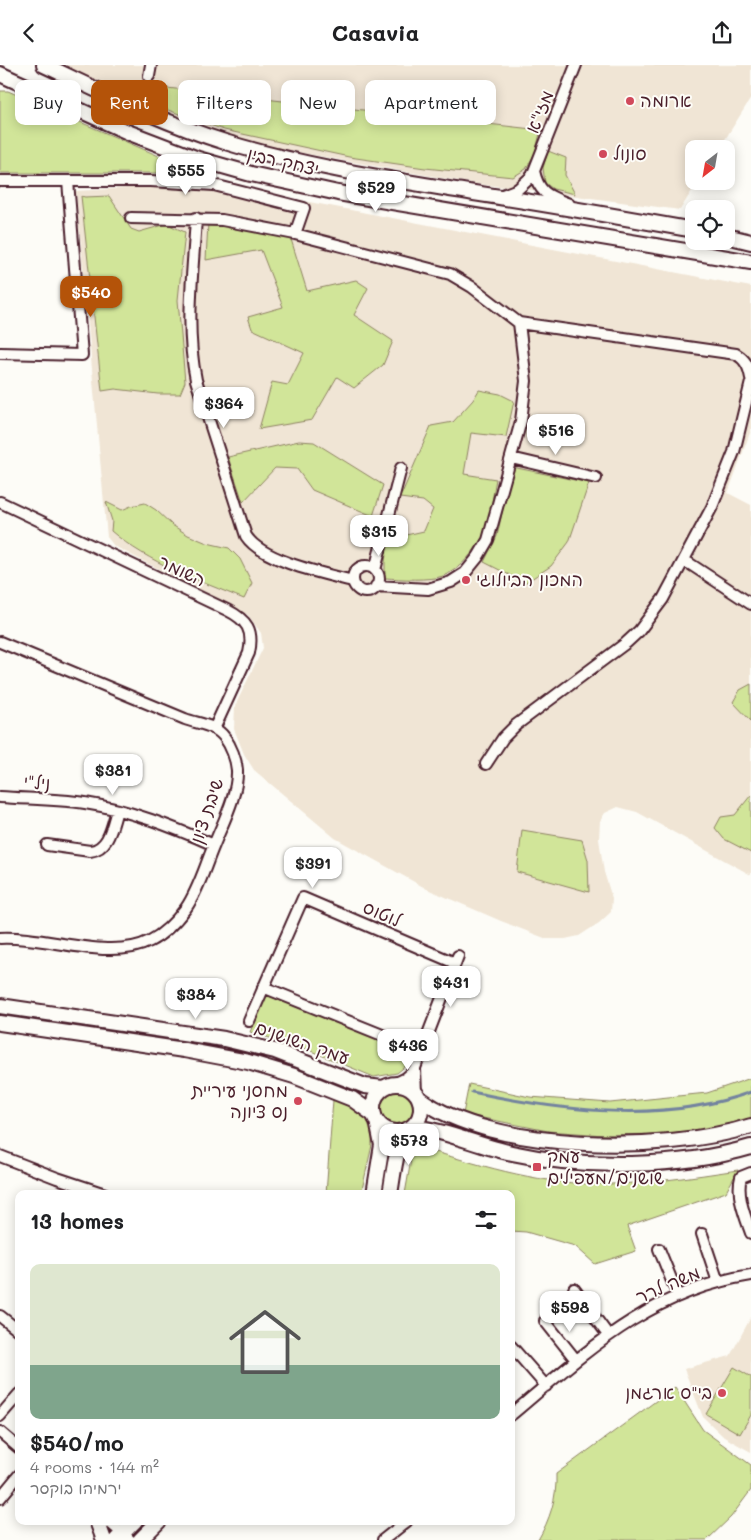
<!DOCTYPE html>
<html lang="en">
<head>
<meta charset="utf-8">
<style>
  body { margin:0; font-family:Mali,"Playpen Sans Hebrew",sans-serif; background:#f6f6f6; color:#202124; height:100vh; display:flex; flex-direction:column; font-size:19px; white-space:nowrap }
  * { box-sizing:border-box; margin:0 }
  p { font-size:16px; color:#757577 }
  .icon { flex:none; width:28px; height:28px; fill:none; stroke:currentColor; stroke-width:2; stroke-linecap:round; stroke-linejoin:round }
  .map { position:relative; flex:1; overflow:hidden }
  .side { position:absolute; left:15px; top:1125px; width:500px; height:335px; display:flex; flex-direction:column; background:#fff; border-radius:10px; box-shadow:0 2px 12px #0003 }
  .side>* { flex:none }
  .hud { position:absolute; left:15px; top:15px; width:500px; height:45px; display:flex; gap:10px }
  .needle { width:32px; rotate:211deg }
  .buttons { position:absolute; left:685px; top:75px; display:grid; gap:10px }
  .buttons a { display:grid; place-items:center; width:50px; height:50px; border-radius:10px; background:#fff; box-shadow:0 2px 12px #0003; font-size:25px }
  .price { position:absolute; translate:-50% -42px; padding:0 11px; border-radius:10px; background:#fff; color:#222; font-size:16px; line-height:32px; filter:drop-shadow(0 1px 2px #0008) }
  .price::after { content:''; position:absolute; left:50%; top:30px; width:15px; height:11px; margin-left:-8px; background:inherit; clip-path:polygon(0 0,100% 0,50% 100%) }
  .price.current { background:#b45309; color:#fff }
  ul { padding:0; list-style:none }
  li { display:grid; align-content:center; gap:10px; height:265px; padding:0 15px }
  li span { display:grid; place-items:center; height:155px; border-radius:10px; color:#555 }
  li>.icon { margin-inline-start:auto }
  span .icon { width:90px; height:90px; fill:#fffc; stroke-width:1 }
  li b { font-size:21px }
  h2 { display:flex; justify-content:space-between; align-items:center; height:60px; padding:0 15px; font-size:21px }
  .chip { padding:0 18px; border-radius:10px; background:#fff; box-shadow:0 2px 12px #0003; font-size:18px; line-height:45px }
  .chip.current { background:#b45309; color:#fff }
  header { display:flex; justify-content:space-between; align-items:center; height:65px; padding:0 15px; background:#fff; font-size:22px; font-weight:800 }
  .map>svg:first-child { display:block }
  .built { fill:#f0e5d5 }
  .green { fill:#d1e599; stroke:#8e8262 }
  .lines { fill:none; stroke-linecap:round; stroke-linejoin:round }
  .stream { stroke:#73839f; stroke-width:3 }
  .street-casing { stroke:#4a1f2b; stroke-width:14 }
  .secondary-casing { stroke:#4a1f2b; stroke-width:18 }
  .street { stroke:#fdfcf7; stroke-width:10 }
  .secondary { stroke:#fdfcf7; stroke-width:14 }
  .poi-dot { fill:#d1495b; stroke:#fdfcf7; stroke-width:2 }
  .labels { text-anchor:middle; stroke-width:4; stroke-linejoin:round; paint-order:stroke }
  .poi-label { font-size:18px; fill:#4a1f2b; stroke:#fdfcf7; text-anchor:start }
  .street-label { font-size:18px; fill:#4a1f2b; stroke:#fdfcf7 }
</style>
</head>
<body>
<header><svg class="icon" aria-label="back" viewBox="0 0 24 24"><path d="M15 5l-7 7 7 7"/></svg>Casavia<svg class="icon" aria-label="share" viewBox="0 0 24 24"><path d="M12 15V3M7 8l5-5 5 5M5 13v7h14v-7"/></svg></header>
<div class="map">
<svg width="751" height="1475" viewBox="0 0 751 1475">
  <rect width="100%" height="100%" fill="#fdfcf7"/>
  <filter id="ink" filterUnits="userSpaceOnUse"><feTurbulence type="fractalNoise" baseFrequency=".02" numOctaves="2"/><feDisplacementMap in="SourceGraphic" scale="10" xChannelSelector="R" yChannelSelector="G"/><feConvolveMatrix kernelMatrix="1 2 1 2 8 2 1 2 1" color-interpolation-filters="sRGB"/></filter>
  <g filter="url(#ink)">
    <path class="built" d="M57 0H751V33L719 84H694V116H698L680 145 517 123 476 119 285 85 227 71 174 53Z
      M146 122 236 123 751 222V365L728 428 751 440V810L637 747 618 742 605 748 600 756 599 774 604 807 612 833 611 847 599 858 579 871 565 874H547L501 856 427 824 335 773 254 705 244 689 234 664 235 641 263 583 261 568 248 550 114 481 107 472 76 126Z
      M751 1252V1387L724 1372 703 1352 684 1304 730 1291Z"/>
    <path class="green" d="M158 22 541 65 535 88 526 104 513 112 425 103 349 92 224 65 168 45 155 37Z
      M0 26H8L187 103 179 108H0Z
      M548 86 566 93 565 110 575 129 553 124 545 118 543 103Z
      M81 131 85 132 109 131 131 164 139 167 167 159 185 167 178 235 185 317 180 329H158L115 324 102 326Z
      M208 158 290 171 307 226 356 215 368 223 354 250 393 276 383 300 354 323 337 312 312 355 259 364 272 317 288 320 304 288 252 264 248 252 283 242 261 185 206 195Z
      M479 325 500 329 514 336 506 372 471 368 464 409 496 414C493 429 490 453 485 467 477 484 461 504 443 511 429 516 400 514 385 513V497L388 474 424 466 433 444 423 436 400 433 431 361 453 357 473 335Z
      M299 376 314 377 383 420 373 451 312 425 297 404 275 403 243 437 228 392Z
      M512 402 589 418 569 477 551 501 525 518 484 497 497 471Z
      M106 437 122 445 131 441 145 438 156 445 172 460 188 470 207 478 229 483 240 494 252 518 244 534C200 516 148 498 111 466L112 456Z
      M751 619V656L733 637 740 625Z
      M751 730V788L724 774 715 763 721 752 735 750Z
      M522 765 582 775 588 795 589 827 517 807Z
      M266 930 414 988 407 1000 397 1008 374 1012 306 984 250 967Z
      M751 1013V1053L707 1064 661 1069 604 1070 548 1066 463 1049 469 1019 530 1032 610 1038 707 1028Z
      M378 1043a19 19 0 1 1 38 0a19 19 0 1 1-38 0Z
      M333 1035C349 1036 362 1049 372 1060V1080L361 1129H326Z
      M419 1082C476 1099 534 1118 594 1119 642 1120 690 1112 738 1105L726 1127 627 1161 636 1186 595 1199 575 1181 526 1167 511 1166V1129H405L412 1089Z
      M734 1302 751 1312V1350L740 1369 706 1349Z
      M675 1322 703 1365 751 1400V1425L731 1452 707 1475H538C550 1454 557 1433 556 1409Z"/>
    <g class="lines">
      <path class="stream" d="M472 1027C562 1046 663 1059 751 1027"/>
      <defs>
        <path id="street" d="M149 11 151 0
          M534 106C539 129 549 131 569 139
          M0 116H151L214 120 304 143 295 169 450 209 472 222 519 258 736 289C746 295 749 302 751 313
          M500 131 518 124 532 111 576 0
          M131 153 222 155 295 169
          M196 153C193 207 185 262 196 315L246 471C262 496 325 509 353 516
          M0 288 82 290 68 116
          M511 393 596 413
          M0 437 227 545C247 555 254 565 249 588L215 662
          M684 495 751 539
          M353 514a13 13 0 1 1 26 0a13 13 0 1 1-26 0Z
          M375 505 401 403
          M376 521 428 524 451 517 465 508 478 492 488 475 521 356 526 316 519 258
          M0 577 185 654C199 659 216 660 225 673 231 681 236 694 237 705 238 730 223 757 214 780 205 801 199 824 186 843 177 855 164 869 150 876 110 897 45 870 0 873
          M486 699 503 673 516 660 626 578 639 566 663 534 712 442 734 387 751 317
          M0 732C28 734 57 734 85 738 130 745 173 762 214 780
          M47 780 90 786C109 784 112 761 117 745
          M263 922 422 986
          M249 956 303 833 455 898
          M415 1004 416 1028
          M392 1019C403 1015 409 1013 415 1003L458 891
          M0 1091 57 1113 105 1129
          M751 1108 741 1112C736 1130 745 1151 751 1168
          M702 1169 718 1217
          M659 1184 678 1231
          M574 1224 608 1270
          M0 1251 19 1266
          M545 1256 576 1295
          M511 1281 546 1321
          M511 1350C586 1287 649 1226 751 1210
          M0 1351 19 1329
          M0 1367 19 1383
          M0 1433 19 1410
          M108 1456 130 1475
          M383 1475 407 1456"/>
        <path id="secondary" d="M44 0C104 28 163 58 225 77 306 102 390 114 474 128 547 139 620 152 694 165
          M0 9 130 68 198 94 251 109 338 128 751 197
          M726 171 751 177
          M0 941 224 974 275 986 365 1021 383 1023
          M0 958 184 985 248 997 294 1011 352 1034 373 1049
          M373 1043a24 24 0 1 1 48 0a24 24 0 1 1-48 0Z
          M419 1033C493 1088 666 1088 751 1061
          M412 1062C446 1065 478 1081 512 1088 584 1104 680 1103 751 1082
          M374 1129 382 1080 377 1056
          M390 1129C394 1107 395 1083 408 1064
          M97 1456 104 1475
          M116 1475 135 1456
          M140 1475 159 1456"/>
      </defs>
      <use href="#street" class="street-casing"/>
      <use href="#secondary" class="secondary-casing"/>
      <use href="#street" class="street"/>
      <use href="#secondary" class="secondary"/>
    </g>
  </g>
  <g class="poi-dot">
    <circle cx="630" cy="36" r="5"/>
    <circle cx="603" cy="89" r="5"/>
    <circle cx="466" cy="515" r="5"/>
    <circle cx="298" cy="1036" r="5"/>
    <rect x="532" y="1097" width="10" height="10" rx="2.5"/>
    <circle cx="722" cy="1328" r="5"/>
  </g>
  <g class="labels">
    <g class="poi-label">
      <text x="640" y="42">ארומה</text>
      <text x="613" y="95">סונול</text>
      <text x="476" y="521">המכון הביולוגי</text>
      <text x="288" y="1032" text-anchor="end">מחסני עיריית<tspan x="288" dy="21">נס ציונה</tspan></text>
      <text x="547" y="1098">עמק<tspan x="547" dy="21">שושנים/מעפילים</tspan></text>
      <text x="712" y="1334" text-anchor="end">בי"ס ארגמן</text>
    </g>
    <g class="street-label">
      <text transform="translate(540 47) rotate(-68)" y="6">מזי"א</text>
      <text transform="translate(283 97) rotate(13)" y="6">יצחק רבין</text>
      <text transform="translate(182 506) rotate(25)" y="6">השומר</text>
      <text transform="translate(37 718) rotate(4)" y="6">ניל"י</text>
      <text transform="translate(207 746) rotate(-71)" y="6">שיבת ציון</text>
      <text transform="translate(382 849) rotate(23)" y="6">לוטוס</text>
      <text transform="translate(302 978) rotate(19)" y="6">עמק השושנים</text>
      <text transform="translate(668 1220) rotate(-23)" y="6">משה לרר</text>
    </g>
  </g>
</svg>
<div class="buttons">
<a><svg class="needle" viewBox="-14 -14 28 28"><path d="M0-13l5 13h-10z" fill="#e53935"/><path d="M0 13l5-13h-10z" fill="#757577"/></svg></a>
<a><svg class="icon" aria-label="locate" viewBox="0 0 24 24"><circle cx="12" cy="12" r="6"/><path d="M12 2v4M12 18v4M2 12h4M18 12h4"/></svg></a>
</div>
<b class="price" style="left:186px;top:131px">$555</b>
<b class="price" style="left:376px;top:148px">$529</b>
<b class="price current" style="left:91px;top:253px">$540</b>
<b class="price" style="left:224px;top:364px">$364</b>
<b class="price" style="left:556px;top:391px">$516</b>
<b class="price" style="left:379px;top:492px">$315</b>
<b class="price" style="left:113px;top:731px">$381</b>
<b class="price" style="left:313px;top:824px">$391</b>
<b class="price" style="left:451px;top:943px">$431</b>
<b class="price" style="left:196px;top:955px">$384</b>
<b class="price" style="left:408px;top:1006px">$436</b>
<b class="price" style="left:409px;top:1101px">$573</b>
<b class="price" style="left:570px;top:1268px">$598</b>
<div class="hud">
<a class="chip">Buy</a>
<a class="chip current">Rent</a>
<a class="chip">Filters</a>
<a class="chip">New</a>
<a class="chip">Apartment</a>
</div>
<section class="side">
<h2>13 homes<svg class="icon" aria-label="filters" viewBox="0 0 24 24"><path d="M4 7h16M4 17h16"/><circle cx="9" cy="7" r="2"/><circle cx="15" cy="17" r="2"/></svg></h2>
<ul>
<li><span style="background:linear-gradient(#dfe7d0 65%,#7fa58c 0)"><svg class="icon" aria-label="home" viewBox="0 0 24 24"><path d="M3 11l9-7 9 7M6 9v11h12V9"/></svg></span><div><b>$540/mo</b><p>4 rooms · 144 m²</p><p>ירמיהו בוקסר</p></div></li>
</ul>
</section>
</div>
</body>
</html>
